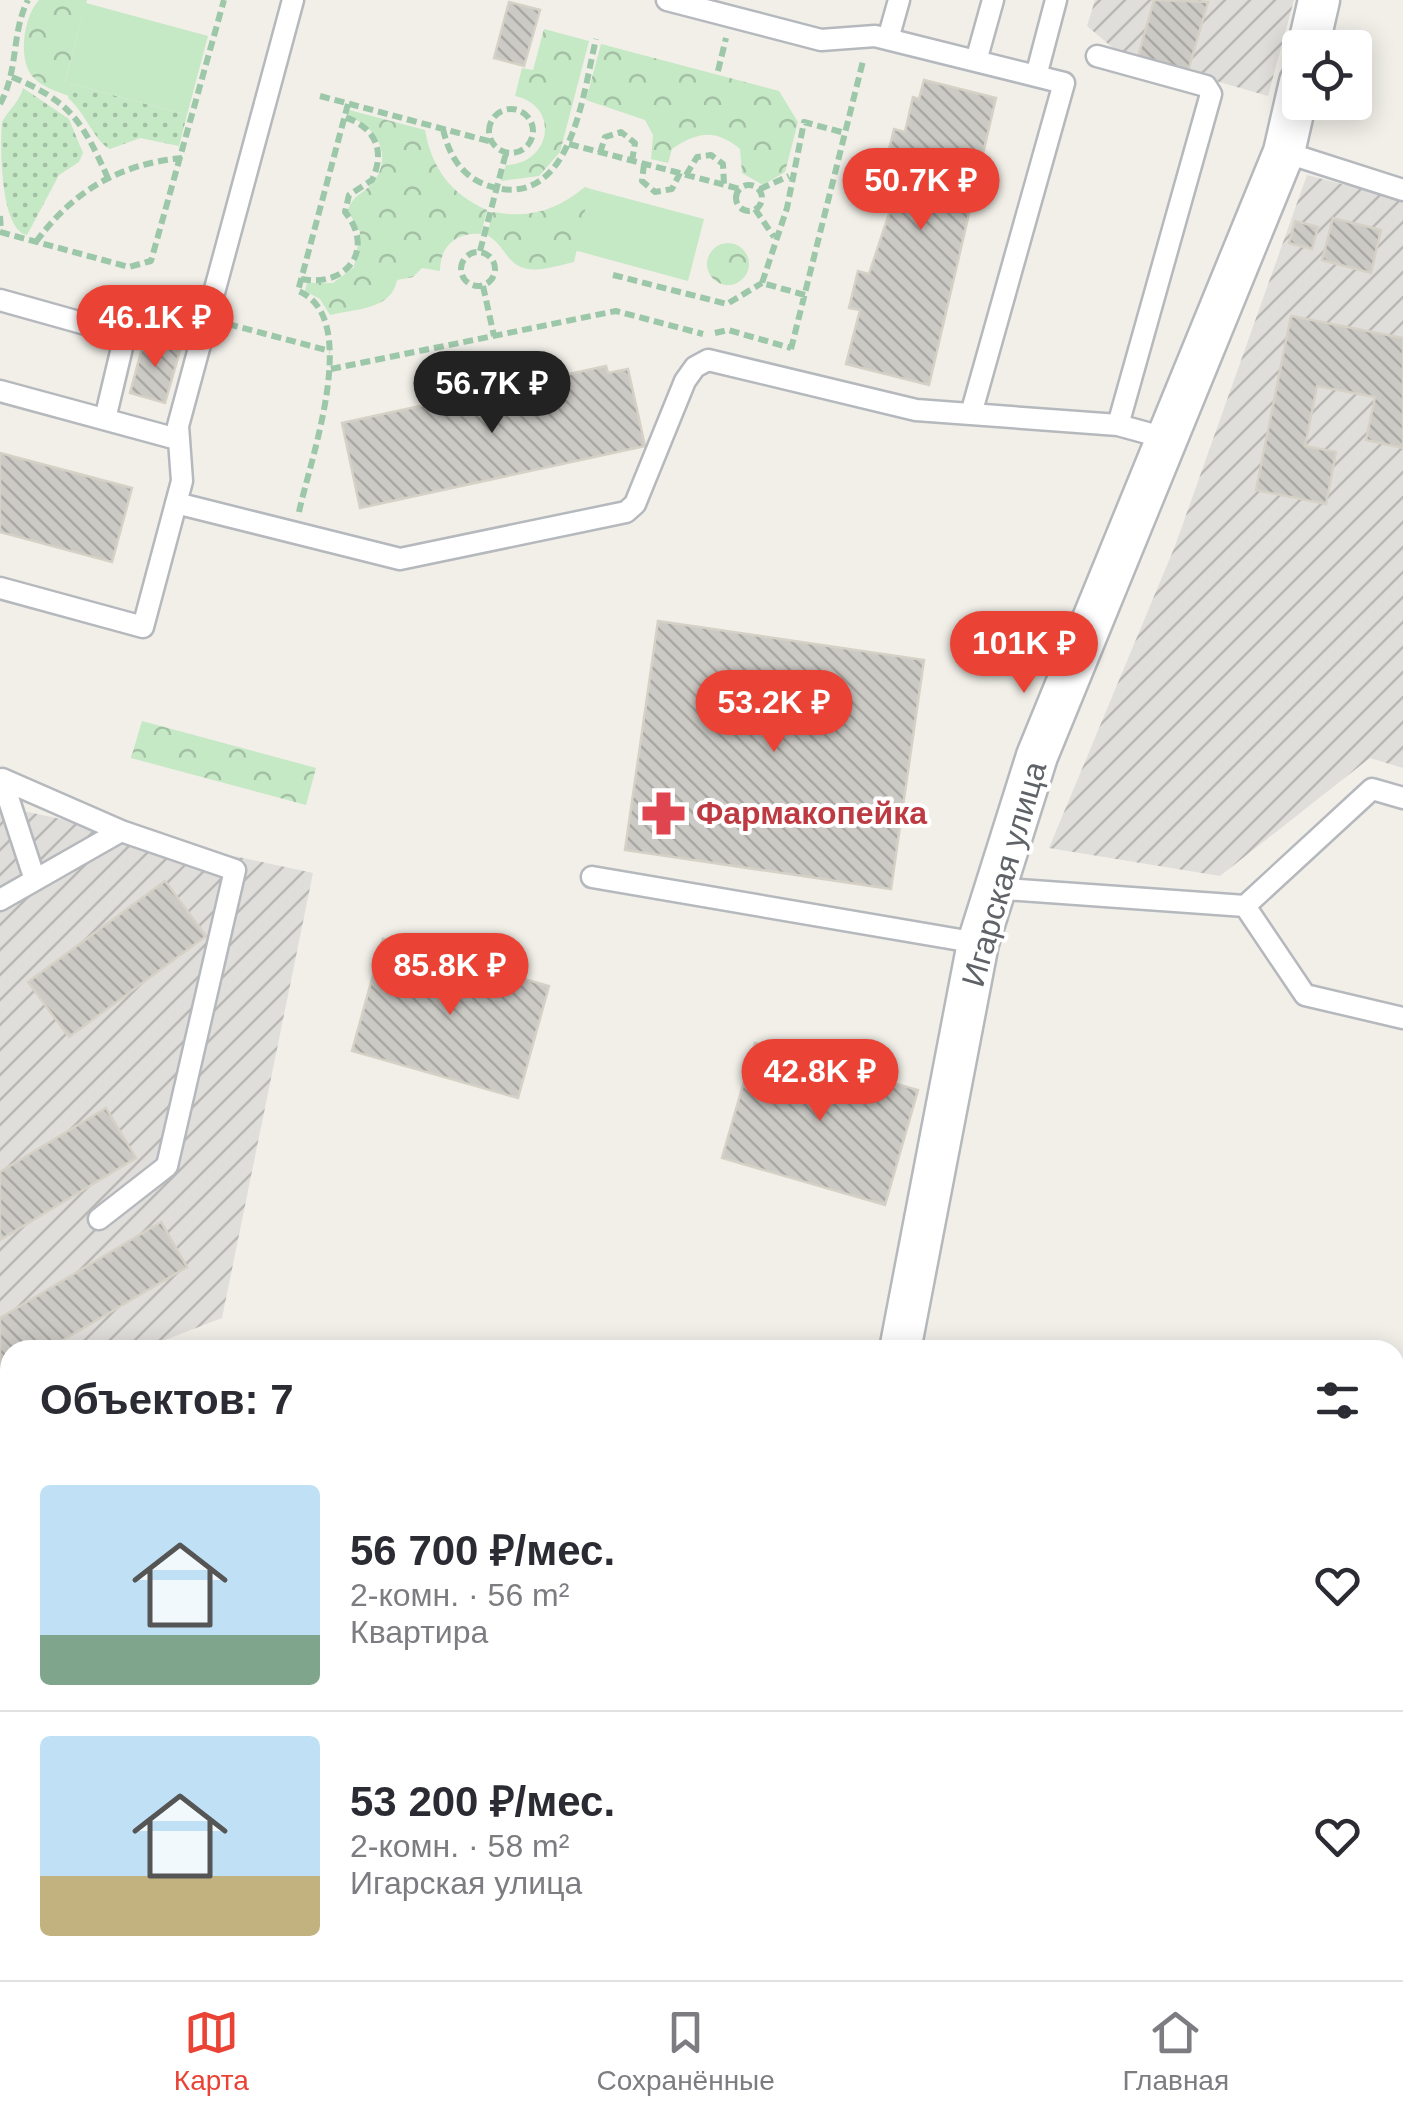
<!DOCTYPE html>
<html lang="ru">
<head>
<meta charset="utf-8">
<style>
  body { margin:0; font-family:Helvetica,sans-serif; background:#f2f2f3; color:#2b2b33; height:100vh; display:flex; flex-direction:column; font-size:38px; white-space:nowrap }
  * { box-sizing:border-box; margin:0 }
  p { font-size:32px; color:#7c7c81 }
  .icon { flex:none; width:55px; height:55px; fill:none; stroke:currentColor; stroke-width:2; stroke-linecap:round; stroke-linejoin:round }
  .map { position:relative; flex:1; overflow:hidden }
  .sheet { position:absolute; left:0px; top:1340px; width:1405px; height:640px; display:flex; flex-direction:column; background:#fff; border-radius:30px 30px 0 0; box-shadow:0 5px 25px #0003 }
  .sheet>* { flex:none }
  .tools { position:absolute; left:1282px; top:30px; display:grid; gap:20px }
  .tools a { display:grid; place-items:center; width:90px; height:90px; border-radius:10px; background:#fff; box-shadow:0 5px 25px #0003; font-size:50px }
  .price { position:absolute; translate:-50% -85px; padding:0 22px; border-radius:35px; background:#ea4335; color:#fff; font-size:32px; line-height:65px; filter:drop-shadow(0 2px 5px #0008) }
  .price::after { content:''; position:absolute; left:50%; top:60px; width:30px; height:22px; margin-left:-15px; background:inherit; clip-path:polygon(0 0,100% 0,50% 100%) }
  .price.on { background:#222; color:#fff }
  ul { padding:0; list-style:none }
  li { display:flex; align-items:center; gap:30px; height:250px; padding:0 40px }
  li+li { border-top:2px solid #e1e1e2 }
  li span { display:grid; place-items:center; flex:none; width:280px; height:200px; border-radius:10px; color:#555 }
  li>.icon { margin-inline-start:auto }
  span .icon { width:120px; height:120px; fill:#fffc; stroke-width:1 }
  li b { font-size:42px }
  h2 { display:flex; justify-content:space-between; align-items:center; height:120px; padding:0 40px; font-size:42px }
  .menu { display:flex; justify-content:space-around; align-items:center; height:140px; border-top:2px solid #e1e1e2; background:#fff; font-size:28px; color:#7c7c81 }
  .menu a { display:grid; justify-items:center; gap:5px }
  .menu .on { color:#ea4335 }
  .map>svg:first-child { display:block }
  .industrial { fill:url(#industrial-furrows) }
  .grass { fill:url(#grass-dots) }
  .forest { fill:url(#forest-crowns) }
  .garden { fill:#c5e8c5 }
  .building { fill:url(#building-back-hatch); stroke:#d6d1c6; stroke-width:2.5 }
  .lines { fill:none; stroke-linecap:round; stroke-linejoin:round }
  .lane-casing { stroke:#b5b8bc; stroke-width:25 }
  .street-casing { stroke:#b5b8bc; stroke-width:45 }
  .path { stroke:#9cc7a9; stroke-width:6; stroke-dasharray:10 5; stroke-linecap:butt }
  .lane { stroke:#fff; stroke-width:20 }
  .street { stroke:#fff; stroke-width:40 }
  .labels { text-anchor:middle; stroke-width:8; stroke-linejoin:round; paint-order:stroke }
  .health-label { font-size:32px; font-weight:bold; fill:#be3a42; stroke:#fff; text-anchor:start }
  .street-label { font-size:32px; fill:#5f6368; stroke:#fff }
</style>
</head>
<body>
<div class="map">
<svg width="1403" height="1980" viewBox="0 0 1403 1980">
  <defs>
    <pattern id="industrial-furrows" width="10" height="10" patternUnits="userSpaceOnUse" patternTransform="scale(2.5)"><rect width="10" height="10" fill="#e0deda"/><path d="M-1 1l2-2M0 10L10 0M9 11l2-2" fill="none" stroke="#b9b8b5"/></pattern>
    <pattern id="grass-dots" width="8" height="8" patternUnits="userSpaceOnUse" patternTransform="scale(2.5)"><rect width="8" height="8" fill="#c5e8c5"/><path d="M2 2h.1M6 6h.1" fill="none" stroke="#a3c0a4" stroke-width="1.8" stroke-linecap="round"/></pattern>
    <pattern id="forest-crowns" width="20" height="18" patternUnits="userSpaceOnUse" patternTransform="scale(2.5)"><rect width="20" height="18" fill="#c5e8c5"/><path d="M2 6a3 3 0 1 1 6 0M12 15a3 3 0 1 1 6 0" fill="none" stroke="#a3c0a4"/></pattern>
    <pattern id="building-back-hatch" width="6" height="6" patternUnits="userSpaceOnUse" patternTransform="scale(2.5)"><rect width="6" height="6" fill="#cccac5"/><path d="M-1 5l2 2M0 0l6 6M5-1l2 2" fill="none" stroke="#a9a8a4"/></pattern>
  </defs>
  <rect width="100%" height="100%" fill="#f1efe8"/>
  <path class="industrial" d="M1095 0H1294L1268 96 1119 53 1087 26Z
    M1307 175 1403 200V768L1370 758 1220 876 1049 848 1175 546Z
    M0 806 313 873 222 1318 139 1350H10V1696L0 1732Z"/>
  <path class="grass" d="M72 84 187 115 179 146 140 138 110 149C95 142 85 112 68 98Z
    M23 88 69 119 83 153 79 162 59 175 27 235C0 230 0 144 2 122 9 109 19 103 23 88Z"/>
  <path class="forest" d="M39 0H87L65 81 72 84 69 96C56 91 42 87 33 77 17 59 24 16 39 0Z
    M544 29 589 41 560 152 539 176 501 181 506 165C551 164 561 106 515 96L522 68 533 70Z
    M601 44 779 91 798 122 785 172 763 185 742 173 740 149C715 128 697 132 672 149L668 163 651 159 653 135 645 120 586 100Z
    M349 110 425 130C432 169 451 194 487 210L481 234C456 232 440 246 440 271L422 268 413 277 397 280C392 310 354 309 330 315L320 299 305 291 307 283H333L354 267 360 232 348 211C353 193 364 195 374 181 394 154 375 125 347 116Z
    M585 187 591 189 574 262C554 266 526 278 510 259 502 250 499 242 487 235L493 212C530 219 557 210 585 187Z
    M707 264a21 21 0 1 1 42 0a21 21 0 1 1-42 0Z
    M142 721 316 768 306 805 131 758Z"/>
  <path class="garden" d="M86 3 208 36 187 115 65 82Z
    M591 189 704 219 688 281 574 250Z"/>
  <path class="building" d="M1154 0 1208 2 1188 71 1138 57Z
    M509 2 540 10 524 66 494 58Z
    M924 80 996 98 929 385 846 364 860 310 849 308 858 271 869 274 892 205 886 204 895 169 885 166 894 129 905 132 913 97 919 99Z
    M1333 218 1381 230 1371 273 1322 260Z
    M1295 221 1318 227 1312 249 1289 243Z
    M1291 316 1403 338V448L1366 440 1375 397 1317 386 1305 446 1336 452 1326 504 1256 490Z
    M145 337 181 347 165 403 130 393Z
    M606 366 608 373 628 369 645 446 360 508 342 423 466 396 467 403 506 395 505 388Z
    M0 453 132 488 112 562 0 532Z
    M658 621 924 660 891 889 625 850Z
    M165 881 206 936 69 1037 28 982Z
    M383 939 549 986 518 1098 352 1051Z
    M755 1043 918 1090 885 1205 722 1158Z
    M106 1108 136 1158 0 1240V1172Z
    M161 1222 187 1267 46 1350H10V1371L0 1377V1318Z
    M0 1423 10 1426V1578L0 1612Z"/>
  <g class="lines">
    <defs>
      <path id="lane" d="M667 0 821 40 875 36 1064 83 971 414
        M888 39 899 0
        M1097 56 1206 86 1211 94 1118 425
        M976 61 993 0
        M1036 76 1056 0
        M1284 152 1403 190
        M0 300 125 335 105 419
        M0 391 177 439
        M176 503 400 559 626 512 635 504 685 381 695 367 708 360 916 410 1118 425 1169 439
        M0 588 143 627 182 481 178 426 293 0
        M592 877 978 943
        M35 880 2 779 121 831 235 870 167 1166 99 1219
        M992 888 1245 906 1372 789 1403 798
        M0 900 121 831
        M1245 906 1305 995 1403 1018"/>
      <path id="street" d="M1308 48 1319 0
        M900 1350 978 943 1037 756 1284 152 1300 82"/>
    </defs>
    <use href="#lane" class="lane-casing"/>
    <use href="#street" class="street-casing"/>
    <path class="path" d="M718 71 726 38
      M12 77C70 101 82 121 107 176
      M320 96 492 142
      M0 104C19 70 11 33 28 0
      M489 131a22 22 0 1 1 44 0a22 22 0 1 1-44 0Z
      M443 129C449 156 462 177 489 186 572 212 583 92 596 39
      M569 144 740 189
      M600 153 605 137 621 132 635 143 632 161
      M644 164 642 181 655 192 672 189 680 173
      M686 175 697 157 711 155 723 164 724 185
      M736 198a13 13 0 1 1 26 0a13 13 0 1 1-26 0Z
      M760 189 789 176
      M755 209 774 237
      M0 216 1 232
      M0 232 129 267 151 261 224 0
      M36 242C73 191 119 164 182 158
      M480 251 506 153
      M461 269a17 17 0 1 1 34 0a17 17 0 1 1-34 0Z
      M613 275 727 304 762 283
      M301 279C346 288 376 250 345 212L349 195 372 180C386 150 375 128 345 117
      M483 286 494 336
      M805 295 762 283 787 208 804 122 845 133
      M228 324 330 351
      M715 333 728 330 791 348
      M791 349 863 61
      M331 369 616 311 703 334
      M299 512C310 460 363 316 298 291L348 104"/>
    <use href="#lane" class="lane"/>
    <use href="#street" class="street"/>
  </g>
  <defs>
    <symbol id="pharmacy-bare" viewBox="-9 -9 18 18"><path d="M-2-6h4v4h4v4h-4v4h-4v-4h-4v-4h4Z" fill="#e0444e" stroke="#fff" stroke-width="2.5" paint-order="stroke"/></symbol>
  </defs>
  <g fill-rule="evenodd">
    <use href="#pharmacy-bare" x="632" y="782" width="63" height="63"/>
  </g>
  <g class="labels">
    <g class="health-label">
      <text x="696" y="824">Фармакопейка</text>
    </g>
    <g class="street-label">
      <text transform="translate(1004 874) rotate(-74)" y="11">Игарская улица</text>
    </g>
  </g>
</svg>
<div class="tools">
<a><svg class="icon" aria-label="locate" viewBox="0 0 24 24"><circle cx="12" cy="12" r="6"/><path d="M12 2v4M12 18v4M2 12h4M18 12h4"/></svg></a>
</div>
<b class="price" style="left:921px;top:233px">50.7K ₽</b>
<b class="price" style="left:155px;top:370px">46.1K ₽</b>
<b class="price on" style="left:492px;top:436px">56.7K ₽</b>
<b class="price" style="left:1024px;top:696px">101K ₽</b>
<b class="price" style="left:774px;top:755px">53.2K ₽</b>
<b class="price" style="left:450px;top:1018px">85.8K ₽</b>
<b class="price" style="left:820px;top:1124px">42.8K ₽</b>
<section class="sheet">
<h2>Объектов: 7<svg class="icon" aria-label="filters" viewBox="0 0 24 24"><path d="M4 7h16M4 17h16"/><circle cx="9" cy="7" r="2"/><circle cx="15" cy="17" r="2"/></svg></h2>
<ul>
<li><span style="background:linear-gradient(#bfe0f5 75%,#7fa58c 0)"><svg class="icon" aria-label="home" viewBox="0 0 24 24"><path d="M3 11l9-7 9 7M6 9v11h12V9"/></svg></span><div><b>56 700 ₽/мес.</b><p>2-комн. · 56 m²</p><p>Квартира</p></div><svg class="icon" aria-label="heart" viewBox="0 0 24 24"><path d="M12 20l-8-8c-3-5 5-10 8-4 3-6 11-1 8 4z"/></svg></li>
<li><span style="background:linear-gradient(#bfe0f5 70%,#c2b280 0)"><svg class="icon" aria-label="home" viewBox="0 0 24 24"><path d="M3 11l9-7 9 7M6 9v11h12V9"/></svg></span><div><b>53 200 ₽/мес.</b><p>2-комн. · 58 m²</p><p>Игарская улица</p></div><svg class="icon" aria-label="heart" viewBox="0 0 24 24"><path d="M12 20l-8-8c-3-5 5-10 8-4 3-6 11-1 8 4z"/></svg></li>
</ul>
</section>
</div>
<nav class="menu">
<a class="on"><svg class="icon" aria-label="map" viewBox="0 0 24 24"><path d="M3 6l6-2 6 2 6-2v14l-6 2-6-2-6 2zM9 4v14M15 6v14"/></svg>Карта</a>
<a><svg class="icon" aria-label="saved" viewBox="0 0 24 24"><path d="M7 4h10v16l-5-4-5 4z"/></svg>Сохранённые</a>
<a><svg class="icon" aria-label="home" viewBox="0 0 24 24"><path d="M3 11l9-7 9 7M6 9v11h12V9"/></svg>Главная</a>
</nav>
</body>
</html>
